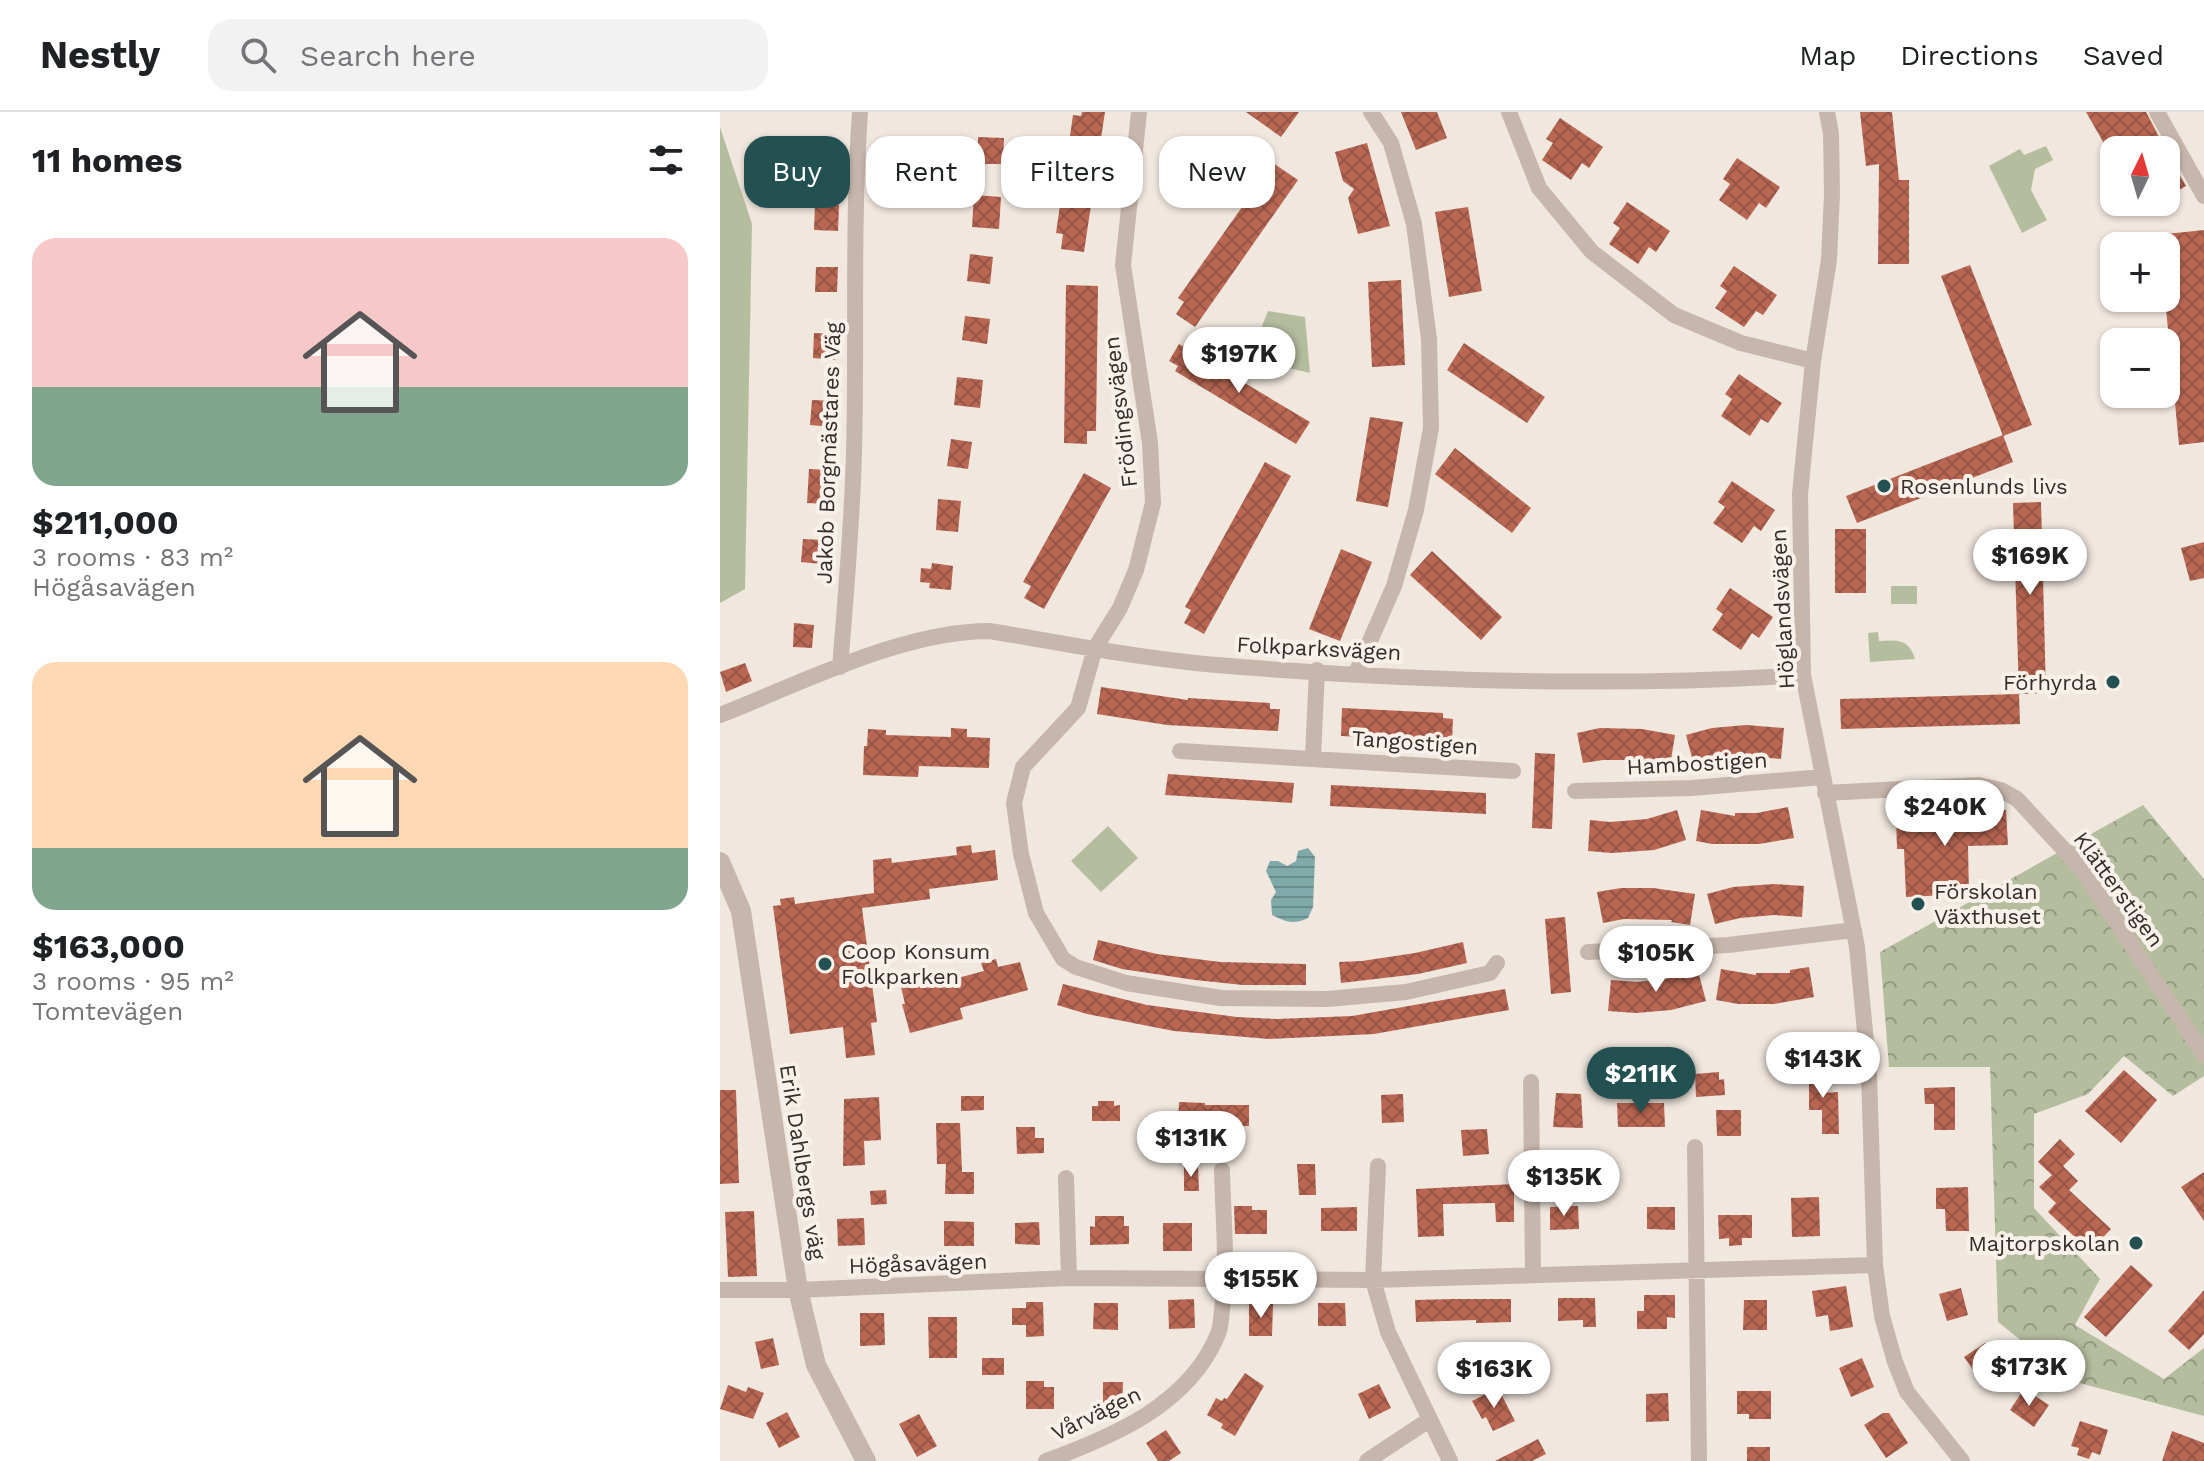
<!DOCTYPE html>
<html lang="en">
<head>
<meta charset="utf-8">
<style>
  body { margin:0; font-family:"Work Sans",sans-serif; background:#f2f2f2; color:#202124; height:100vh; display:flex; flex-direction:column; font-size:30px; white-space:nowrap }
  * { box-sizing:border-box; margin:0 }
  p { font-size:26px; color:#757577 }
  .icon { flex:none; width:44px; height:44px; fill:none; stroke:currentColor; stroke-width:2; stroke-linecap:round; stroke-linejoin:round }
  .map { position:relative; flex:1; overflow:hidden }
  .details { display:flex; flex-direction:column; background:#fff; width:720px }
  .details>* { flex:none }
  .hud { position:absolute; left:24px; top:24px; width:760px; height:72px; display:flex; gap:16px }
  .needle { width:52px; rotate:5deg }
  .fabs { position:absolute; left:1380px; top:24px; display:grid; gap:16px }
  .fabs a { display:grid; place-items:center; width:80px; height:80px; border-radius:16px; background:#fff; box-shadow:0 2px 6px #0004; font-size:40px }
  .price { position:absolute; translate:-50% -68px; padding:0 18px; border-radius:28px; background:#fff; color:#222; font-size:26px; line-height:52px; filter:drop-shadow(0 2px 4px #0008) }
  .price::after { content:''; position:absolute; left:50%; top:48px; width:24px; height:18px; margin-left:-12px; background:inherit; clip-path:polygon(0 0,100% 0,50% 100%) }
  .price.current { background:#235152; color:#fff }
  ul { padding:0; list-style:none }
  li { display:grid; align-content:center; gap:16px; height:424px; padding:0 32px }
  li span { display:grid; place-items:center; height:248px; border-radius:24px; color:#555 }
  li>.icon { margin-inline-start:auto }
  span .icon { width:144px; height:144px; fill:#fffc; stroke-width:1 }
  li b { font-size:34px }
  h2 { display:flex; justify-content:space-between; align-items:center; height:96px; padding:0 32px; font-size:34px }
  .tag { padding:0 28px; border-radius:24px; background:#fff; box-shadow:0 2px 6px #0004; font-size:28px; line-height:72px }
  .tag.current { background:#235152; color:#fff }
  header { display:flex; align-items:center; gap:48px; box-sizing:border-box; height:112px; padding:0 40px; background:#fff; border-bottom:2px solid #e0e0e0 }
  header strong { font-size:38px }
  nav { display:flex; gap:44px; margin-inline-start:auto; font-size:28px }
  .search { width:560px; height:72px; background:#f2f2f2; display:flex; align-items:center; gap:20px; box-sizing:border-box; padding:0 28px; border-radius:24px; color:#757577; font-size:30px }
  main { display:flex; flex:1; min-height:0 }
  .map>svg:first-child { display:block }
  .forest { fill:url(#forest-crowns) }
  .park { fill:#b5bd9f }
  .water { fill:url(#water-rules) }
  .building { fill:url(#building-cross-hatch) }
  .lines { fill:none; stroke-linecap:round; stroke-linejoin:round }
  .minor { stroke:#c7b6ab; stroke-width:16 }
  .tertiary { stroke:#c7b6ab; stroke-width:20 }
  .poi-dot { fill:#235152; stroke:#f8f1ea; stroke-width:3 }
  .labels { text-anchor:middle; stroke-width:8; stroke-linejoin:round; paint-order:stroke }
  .street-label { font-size:22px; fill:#352d29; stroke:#f8f1ea }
  .poi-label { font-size:22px; fill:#352d29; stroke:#f8f1ea; text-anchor:start }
</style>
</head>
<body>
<header>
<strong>Nestly</strong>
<div class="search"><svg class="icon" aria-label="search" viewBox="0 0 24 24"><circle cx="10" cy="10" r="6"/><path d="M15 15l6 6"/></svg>Search here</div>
<nav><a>Map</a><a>Directions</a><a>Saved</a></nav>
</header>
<main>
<section class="details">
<h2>11 homes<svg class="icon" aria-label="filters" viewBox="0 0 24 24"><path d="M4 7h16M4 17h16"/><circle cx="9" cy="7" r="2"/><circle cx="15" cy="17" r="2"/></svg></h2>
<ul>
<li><span style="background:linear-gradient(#f6c9c9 60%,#7fa58c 0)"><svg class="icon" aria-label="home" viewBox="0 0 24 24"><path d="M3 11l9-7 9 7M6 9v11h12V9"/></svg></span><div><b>$211,000</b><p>3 rooms · 83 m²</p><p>Högåsavägen</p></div></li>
<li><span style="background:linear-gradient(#ffd9b3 75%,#7fa58c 0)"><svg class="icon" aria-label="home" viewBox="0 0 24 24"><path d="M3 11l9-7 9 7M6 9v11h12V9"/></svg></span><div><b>$163,000</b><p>3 rooms · 95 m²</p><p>Tomtevägen</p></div></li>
</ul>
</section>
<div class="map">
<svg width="1484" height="1349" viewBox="0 0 1484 1349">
  <defs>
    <pattern id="forest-crowns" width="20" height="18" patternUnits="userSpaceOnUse" patternTransform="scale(2)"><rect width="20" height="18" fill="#b5bd9f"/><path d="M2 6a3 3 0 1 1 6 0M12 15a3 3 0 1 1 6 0" fill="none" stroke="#949a82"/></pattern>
    <pattern id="water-rules" width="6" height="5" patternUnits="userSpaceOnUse" patternTransform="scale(2)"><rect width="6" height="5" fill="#80aaaa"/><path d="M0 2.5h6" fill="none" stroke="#6a8b8a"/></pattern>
    <pattern id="building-cross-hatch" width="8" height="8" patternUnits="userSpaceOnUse" patternTransform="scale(2)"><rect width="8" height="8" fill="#b96753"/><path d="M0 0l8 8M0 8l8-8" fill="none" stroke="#975545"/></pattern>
  </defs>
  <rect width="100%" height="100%" fill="#f0e7de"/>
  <path class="forest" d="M1423 693 1484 767V964L1453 984 1404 944 1368 982 1314 1002V1096L1380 1167 1355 1213 1444 1267 1484 1236V1304L1352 1269 1278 1210 1270 955H1169L1160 840Z"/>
  <path class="park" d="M0 15 32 112 25 477 0 491Z
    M1326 34 1333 48 1315 57 1311 78 1327 108 1302 121 1269 54 1300 37 1304 43Z
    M548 199 585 205 590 261 540 249C533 233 542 214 548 199Z
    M1171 474H1197V492H1171Z
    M1158 520 1159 529C1178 528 1189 527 1195 547L1150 550 1148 521Z
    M388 714 418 746 381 780 351 749Z"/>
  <path class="water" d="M588 736 595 745 593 795 588 806C574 813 566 810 552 803L551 788 556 780 546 759 550 749H558L567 754 576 749 578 739Z"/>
  <path class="building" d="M362 0H385L364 140 341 137 343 122 336 121 353 3 361 4Z
    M526 0H579L561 25Z
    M681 0H717L727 26 696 38Z
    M1140 0H1172L1179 68H1189V152H1158L1159 52 1146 54Z
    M1366 0H1426L1446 38H1394V49Z
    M840 6 883 35 869 56 862 51 851 68 822 48 833 31 826 27Z
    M258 25 284 26 283 52H258Z
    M96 28 119 29 118 55 94 54Z
    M647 31 670 114 638 122 628 86 634 77 623 69 615 40Z
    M1446 39 1466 74 1446 86Z
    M1017 46 1060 75 1046 96 1039 91 1027 108 999 88 1010 72 1003 67Z
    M553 51 578 68 475 215 456 202 464 190 458 186Z
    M254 83 281 85 279 117 252 115Z
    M907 90 950 119 936 140 929 135 918 152 889 132 900 116 893 111Z
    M95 92 119 93 118 119 94 118Z
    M748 95 762 179 729 185 715 100Z
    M1484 118V330L1459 333 1445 186 1446 122Z
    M250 142 273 145 270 172 247 169Z
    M1250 153 1312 313 1283 324 1221 164Z
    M1014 154 1057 183 1043 203 1036 199 1024 215 995 196 1007 179 1000 174Z
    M96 155H118L117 180H95Z
    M681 168 685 253 652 255 648 170Z
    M346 173 378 174 376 319H367V332L344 331Z
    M245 204 270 207 267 232 242 228Z
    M94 221 116 222 115 248 93 246Z
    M744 231 825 285 807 311 727 258Z
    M459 232 590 310 576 332 455 259 458 254 449 249Z
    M1019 262 1062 291 1048 311 1041 307 1030 324 1001 304 1012 287 1005 282Z
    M237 265 263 268 260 296 234 293Z
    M92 288 114 289 112 315 90 313Z
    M650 305 683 310 668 395 636 389Z
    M1283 323 1293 350 1137 411 1126 384Z
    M231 327 252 330 248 357 227 354Z
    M735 336 811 396 792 421 715 362Z
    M545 350 571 364 484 522 464 511 471 498 465 495Z
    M89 357 109 358 107 392 87 391Z
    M364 361 391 376 324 497 304 486 311 474 303 470Z
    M1012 369 1055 398 1041 419 1034 414 1022 431 993 411 1005 395 998 390Z
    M218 387 241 389 238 420 216 418Z
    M1321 390 1326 581 1299 582 1293 391Z
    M1115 417H1146V481H1115Z
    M83 427 103 428 101 452 81 450Z
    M1484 430V466L1470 469 1461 436Z
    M621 437 652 450 620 529 589 517Z
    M712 439 782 505 761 528 690 463Z
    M212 451 233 454 231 478 209 476 210 471 200 470 201 456 211 457Z
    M1010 476 1053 505 1039 526 1032 521 1021 538 992 518 1003 502 996 497Z
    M74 511 94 513 92 536 73 535Z
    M25 551 32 569 6 580 0 560Z
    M381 575 468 588V586L550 591V597H560L558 619 447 613 377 602Z
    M1299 582 1300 612 1121 617 1120 587Z
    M622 596 723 601V606L733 607 732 629 621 624Z
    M1026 613 1064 616 1061 647 1029 644 998 647 974 653 966 623 992 616Z
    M231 616 247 617V625L270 626 269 656 199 654 198 665 143 663 144 634H147L148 617 166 618V623L231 625Z
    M880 616 922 617 955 623 950 654 921 648H883L863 651 857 621Z
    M815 641 835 642 832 717 812 716Z
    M448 662 574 671 572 691 445 683Z
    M611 673 766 681V702L610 694Z
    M1068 695 1074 726 1039 732H992L976 729 981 698 1015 704V701H1037Z
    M957 698 966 728 934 738 892 741 868 739 870 708 890 710 927 707Z
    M1286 698 1288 733 1248 734 1249 782 1186 785 1184 737H1177L1176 703Z
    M251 733 252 741 275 738 278 768 209 777 210 787 142 796 157 910 151 911 155 943 126 946 123 915 70 922 53 794 61 793 60 787 74 785 75 792 154 781 153 748 171 746 172 751 237 743 236 735Z
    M1054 772 1084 774 1082 805 1054 803 1020 806 995 812 987 782 1013 775Z
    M901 776H933L975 782 970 813 951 810 952 808 904 807 883 811 877 780Z
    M845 805 851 880 831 882 825 807Z
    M378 828 437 842 500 850 586 852V873H523L475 868 402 857 373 848Z
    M743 830 747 851 698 862 621 871 619 850 642 849 695 841Z
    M276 847 278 855 300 850 308 878 240 896 243 907 190 921 182 892H185L181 875 199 871 200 876 264 859 261 851Z
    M1089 855 1094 885 1054 892H1018L996 888 1001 857 1036 863V861H1070V858Z
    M978 859 986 889 951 898 916 901 888 899 891 868 917 870 946 867Z
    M343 872 427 893 517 905 557 907 632 904 785 877 789 898 654 922 549 927 454 919 367 902 337 893Z
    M1103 956 1104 981 1118 980 1119 1022H1102V998H1089V971H1083V957Z
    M1404 958 1437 988 1401 1031 1365 999Z
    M999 960V968L1004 967 1005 983 976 985 975 962Z
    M1235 975V1018H1214V992H1205L1204 976Z
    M0 978H16L19 1071 0 1072Z
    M836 981 861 982 863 1016 833 1015Z
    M683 982 684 1010 662 1011 661 983Z
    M241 984H264V998L241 999Z
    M159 985 161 1028 144 1029 145 1053 123 1054 124 987Z
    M378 989H394V994L400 993V1009H372V994H378Z
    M459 990 485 991V993H529V1014L458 1015Z
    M897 991H944L945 1015H898Z
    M996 998H1021V1024H997Z
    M216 1011H240L242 1060H254V1082H225L226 1052H217Z
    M296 1015H315V1026H324V1041L297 1042Z
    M767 1017 769 1042 743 1044 741 1018Z
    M1340 1027 1355 1042 1343 1054 1358 1069 1349 1078 1391 1117 1370 1139 1328 1100 1336 1091 1319 1075 1332 1063 1318 1050Z
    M577 1052H595L596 1083H579Z
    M478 1054 479 1079H464V1055Z
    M1484 1060V1109L1461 1075Z
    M794 1072V1110H776L775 1091 723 1092 724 1124 698 1125 696 1077Z
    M1248 1075 1249 1119H1226L1225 1097H1216V1076Z
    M166 1078 167 1092 151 1093 150 1079Z
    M1099 1085 1100 1124 1072 1125 1071 1086Z
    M514 1094H532V1098H547V1122H515Z
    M858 1094 859 1117 830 1118V1095Z
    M637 1095V1119H601V1096Z
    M927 1095H955V1118L927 1117Z
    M34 1099 37 1164 8 1165 5 1100Z
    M998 1103H1032V1126H1022V1133L1009 1134V1126L999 1127Z
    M375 1104H404V1114H409V1132L370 1133V1114L375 1115Z
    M144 1106 145 1133 118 1134 117 1107Z
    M224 1109 254 1110V1134H224Z
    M319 1110 320 1133 295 1132V1111Z
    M443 1111H472V1139H443Z
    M1411 1153 1433 1173 1386 1225 1364 1205Z
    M1126 1174 1133 1215 1110 1219 1108 1203 1096 1205 1092 1179Z
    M1241 1176 1248 1203 1227 1209 1219 1182Z
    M1484 1178V1222L1469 1238 1448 1219Z
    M924 1183H955V1206L947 1205V1217H917V1199H924Z
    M838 1186H875L876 1215H863V1208L838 1209Z
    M474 1187 475 1216 449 1217 448 1188Z
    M734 1187H791V1210L756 1211V1208L696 1210 695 1188Z
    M1024 1188H1047V1218H1023Z
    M306 1190H323L324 1224 306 1225V1213H292V1196H306Z
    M374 1191H398V1218L373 1217Z
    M598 1191H625L626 1214H598Z
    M529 1192H553L552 1224H529Z
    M140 1201H164L165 1233 140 1234Z
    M208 1205H237V1246H209Z
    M53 1226 59 1253 41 1257 35 1230Z
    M1265 1231 1281 1255 1261 1269 1244 1245Z
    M262 1246H284V1263H262Z
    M1142 1246 1154 1275 1131 1285 1119 1256Z
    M525 1261 544 1274 515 1324 501 1316 503 1312 487 1303 496 1286 502 1289 504 1286 507 1287Z
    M306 1269H324V1275H334V1297H306Z
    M383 1270H403L402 1294 383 1293Z
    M659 1272 671 1296 649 1307 638 1282Z
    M8 1273 26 1280 28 1275 44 1281 33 1307 0 1297Z
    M778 1276 795 1309 773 1319 766 1305 762 1307 752 1289Z
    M1304 1277 1329 1293 1314 1315 1290 1298Z
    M1017 1279H1051V1307H1029V1302H1017Z
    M948 1281 949 1309 926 1310V1282Z
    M67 1300 80 1325 59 1336 46 1311Z
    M1163 1301H1169L1188 1331 1166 1346 1144 1313Z
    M199 1302 217 1334 197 1345 179 1312Z
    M1360 1309 1388 1318 1380 1343 1372 1340 1369 1347 1357 1343 1359 1336 1351 1334Z
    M446 1318 461 1341 449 1349H438L426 1331Z
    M1452 1319 1484 1331V1349H1442Z
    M818 1327 826 1342 812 1349H775Z
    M1027 1335H1050V1349H1027Z"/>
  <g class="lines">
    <path class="minor" d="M419 0 403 153 430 331 433 391 416 458 400 496 375 536 358 596 303 655 294 691 301 742 316 801 343 847 356 855 406 871 501 886 607 887 686 880 770 861 777 851
      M789 0 819 76 872 140 954 203 1021 231 1093 249
      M1107 0 1111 22 1112 82 1109 148 1093 249 1080 382 1083 563 1137 835 1149 962 1155 1153 1162 1204 1175 1250 1187 1280 1242 1349
      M1437 0 1484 84
      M120 555C126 484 132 413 134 341 137 228 132 114 140 0
      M636 561 674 474 696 398 711 316 709 227 694 112 671 31 651 0
      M0 603C82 571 182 519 270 519 341 531 413 545 485 552 684 569 884 576 1083 563
      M460 639 793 659
      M593 645 597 558
      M855 679 972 676 1102 665
      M1105 681 1259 673 1281 678 1297 687 1361 756 1484 943
      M868 840 1008 833 1134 818
      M811 970 813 1163
      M975 1035 979 1349
      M658 1054 653 1168 668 1220 730 1349
      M346 1066 349 1166
      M0 1178H78L349 1166 653 1168 1155 1153
      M326 1349C392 1325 469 1293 498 1222 501 1215 501 1206 502 1198 508 1152 503 1105 502 1058
      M647 1349 709 1308"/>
    <path class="tertiary" d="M0 750 21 799 78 1178 96 1253 146 1349"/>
  </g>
  <g class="poi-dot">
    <circle cx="1164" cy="374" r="8"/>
    <circle cx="1393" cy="570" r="8"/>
    <circle cx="1198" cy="792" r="8"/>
    <circle cx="105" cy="852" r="8"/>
    <circle cx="1416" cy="1131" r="8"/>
  </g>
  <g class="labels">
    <g class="street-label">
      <text transform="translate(400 300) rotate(-97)" y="8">Frödingsvägen</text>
      <text transform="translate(108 341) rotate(-88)" y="8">Jakob Borgmästares Väg</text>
      <text transform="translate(1062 497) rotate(-93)" y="8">Höglandsvägen</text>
      <text transform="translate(599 536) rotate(3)" y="8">Folkparksvägen</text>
      <text transform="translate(695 630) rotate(4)" y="8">Tangostigen</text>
      <text transform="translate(977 651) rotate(-3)" y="8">Hambostigen</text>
      <text transform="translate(1399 777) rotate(54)" y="8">Klätterstigen</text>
      <text transform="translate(83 1050) rotate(81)" y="8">Erik Dahlbergs väg</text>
      <text transform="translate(198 1151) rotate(-2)" y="8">Högåsavägen</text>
      <text transform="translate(376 1301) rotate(-26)" y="8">Vårvägen</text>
    </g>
    <g class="poi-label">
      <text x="1180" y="382">Rosenlunds livs</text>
      <text x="1377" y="578" text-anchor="end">Förhyrda</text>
      <text x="1214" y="787">Förskolan<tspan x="1214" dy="25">Växthuset</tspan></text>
      <text x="121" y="847">Coop Konsum<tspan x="121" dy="25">Folkparken</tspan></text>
      <text x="1400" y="1139" text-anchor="end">Majtorpskolan</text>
    </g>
  </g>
</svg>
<div class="fabs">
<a><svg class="needle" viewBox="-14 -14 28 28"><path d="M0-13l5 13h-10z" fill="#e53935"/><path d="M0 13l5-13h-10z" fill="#757577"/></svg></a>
<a>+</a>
<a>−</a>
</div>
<b class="price" style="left:519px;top:283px">$197K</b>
<b class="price" style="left:1310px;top:485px">$169K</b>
<b class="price" style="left:1225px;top:736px">$240K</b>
<b class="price" style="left:936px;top:882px">$105K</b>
<b class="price" style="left:1103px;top:988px">$143K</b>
<b class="price current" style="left:921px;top:1003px">$211K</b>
<b class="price" style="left:471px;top:1067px">$131K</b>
<b class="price" style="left:844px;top:1106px">$135K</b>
<b class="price" style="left:541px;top:1208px">$155K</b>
<b class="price" style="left:1309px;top:1296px">$173K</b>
<b class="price" style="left:774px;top:1298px">$163K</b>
<div class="hud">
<a class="tag current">Buy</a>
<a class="tag">Rent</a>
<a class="tag">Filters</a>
<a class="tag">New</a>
</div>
</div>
</main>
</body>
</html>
